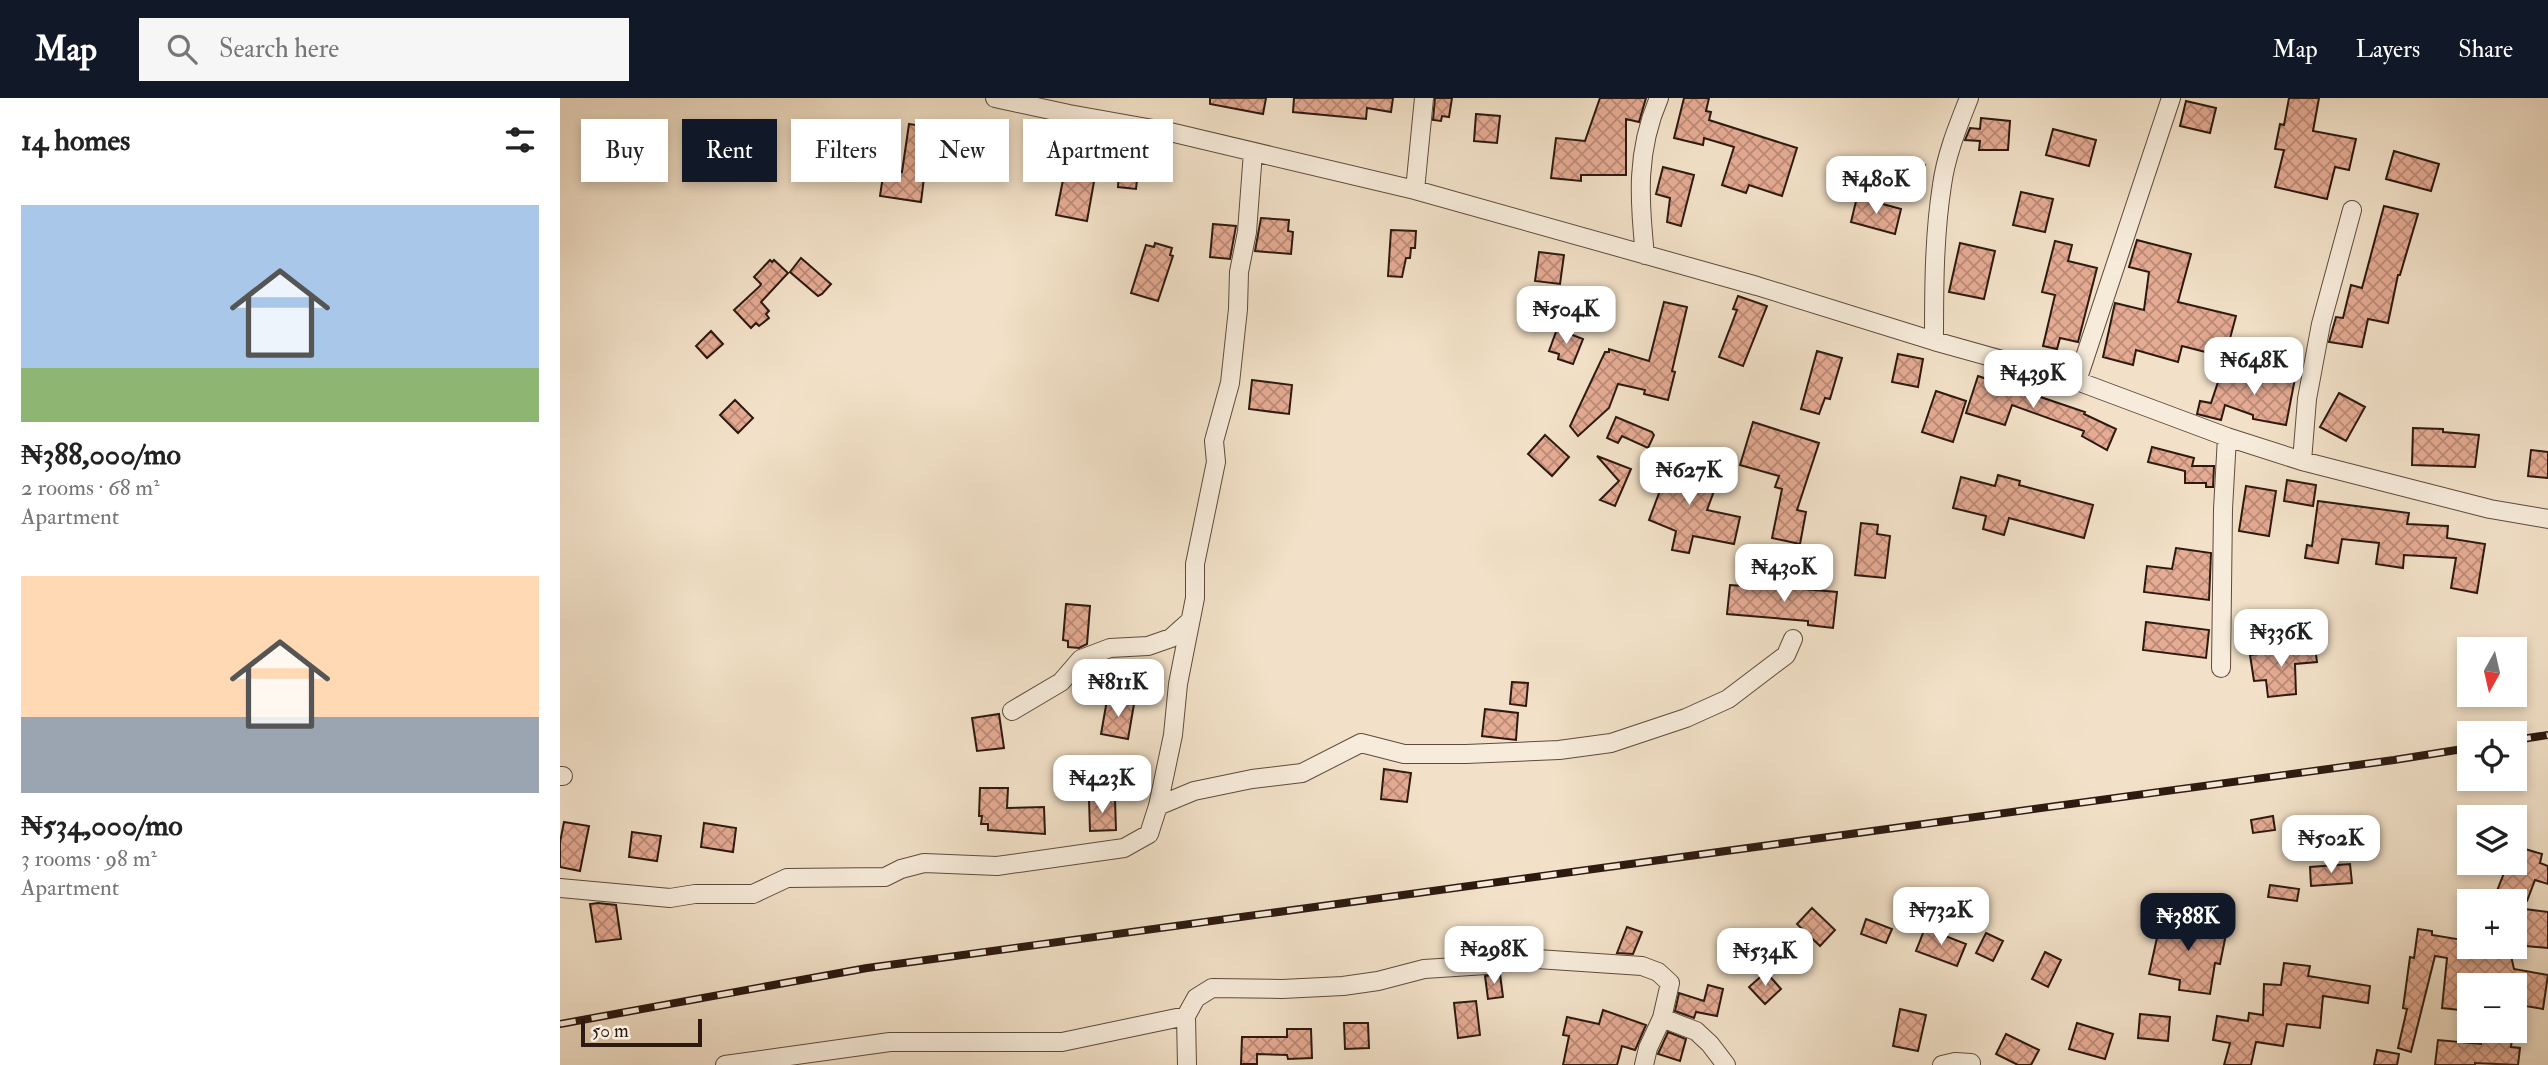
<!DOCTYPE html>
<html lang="en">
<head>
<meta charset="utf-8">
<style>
  body { margin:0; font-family:"IM FELL Double Pica",serif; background:#f6f6f6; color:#222; height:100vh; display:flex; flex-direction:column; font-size:26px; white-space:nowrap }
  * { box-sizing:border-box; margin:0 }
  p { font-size:23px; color:#767676 }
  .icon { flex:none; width:38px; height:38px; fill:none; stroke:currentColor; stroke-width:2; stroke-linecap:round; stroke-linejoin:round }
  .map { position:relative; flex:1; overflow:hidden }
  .drawer { display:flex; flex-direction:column; background:#fff; width:560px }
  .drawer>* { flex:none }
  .banner { position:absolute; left:21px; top:21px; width:665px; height:63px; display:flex; gap:14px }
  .needle { width:46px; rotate:188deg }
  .buttons { position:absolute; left:1897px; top:539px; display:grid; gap:14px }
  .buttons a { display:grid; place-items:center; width:70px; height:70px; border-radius:0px; background:#fff; box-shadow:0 4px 10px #0003; font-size:35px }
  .scale { position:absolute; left:21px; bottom:18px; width:121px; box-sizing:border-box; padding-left:7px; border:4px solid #2d1910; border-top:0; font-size:19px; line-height:24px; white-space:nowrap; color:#2d1910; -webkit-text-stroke:5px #f7ecdb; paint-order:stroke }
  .price { position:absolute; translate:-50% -60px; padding:0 16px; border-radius:14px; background:#fff; color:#222; font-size:23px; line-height:46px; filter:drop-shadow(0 2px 4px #0008) }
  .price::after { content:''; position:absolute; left:50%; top:42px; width:21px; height:16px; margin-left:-10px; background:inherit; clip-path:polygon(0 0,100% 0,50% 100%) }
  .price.active { background:#111827; color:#fff }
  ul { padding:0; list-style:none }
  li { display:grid; align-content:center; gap:14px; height:371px; padding:0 21px }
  li span { display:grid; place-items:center; height:217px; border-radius:0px; color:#555 }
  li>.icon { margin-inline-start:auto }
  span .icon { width:126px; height:126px; fill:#fffc; stroke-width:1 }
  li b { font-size:30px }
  h2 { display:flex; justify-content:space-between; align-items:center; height:84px; padding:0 21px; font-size:30px }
  .tag { padding:0 24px; border-radius:0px; background:#fff; box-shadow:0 4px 10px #0003; font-size:24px; line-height:63px }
  .tag.active { background:#111827; color:#fff }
  header { display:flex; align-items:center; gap:42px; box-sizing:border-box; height:98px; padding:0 35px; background:#111827; color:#fff }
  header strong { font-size:33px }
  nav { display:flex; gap:38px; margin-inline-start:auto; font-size:24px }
  .search { width:490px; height:63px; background:#f6f6f6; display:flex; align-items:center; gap:18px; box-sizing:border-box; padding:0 24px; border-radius:0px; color:#767676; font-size:26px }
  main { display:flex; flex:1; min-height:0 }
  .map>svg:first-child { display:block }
  .building { fill:url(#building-cross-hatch); stroke:#2d1910; stroke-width:2 }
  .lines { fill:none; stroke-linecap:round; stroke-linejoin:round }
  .street-casing { stroke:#5e4b3e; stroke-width:20 }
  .street { stroke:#f7ecdb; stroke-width:18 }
  .rail-casing { stroke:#2d1910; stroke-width:8 }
  .rail { stroke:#f7ecdb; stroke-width:5; stroke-dasharray:16; stroke-linecap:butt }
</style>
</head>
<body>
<header>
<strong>Map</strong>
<div class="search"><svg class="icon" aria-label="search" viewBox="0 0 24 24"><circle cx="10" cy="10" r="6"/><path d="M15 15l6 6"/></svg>Search here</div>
<nav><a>Map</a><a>Layers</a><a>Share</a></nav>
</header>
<main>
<section class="drawer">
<h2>14 homes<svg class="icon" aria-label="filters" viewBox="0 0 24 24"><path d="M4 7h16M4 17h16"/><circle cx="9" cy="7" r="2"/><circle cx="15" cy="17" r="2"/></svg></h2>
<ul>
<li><span style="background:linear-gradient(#a9c7e8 75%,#8fb573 0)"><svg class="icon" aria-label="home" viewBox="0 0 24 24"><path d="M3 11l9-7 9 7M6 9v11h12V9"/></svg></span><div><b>₦388,000/mo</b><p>2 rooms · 68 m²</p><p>Apartment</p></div></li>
<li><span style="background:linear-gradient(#ffd9b3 65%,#9aa5b1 0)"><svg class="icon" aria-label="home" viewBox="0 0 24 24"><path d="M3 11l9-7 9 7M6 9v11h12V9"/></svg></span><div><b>₦534,000/mo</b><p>3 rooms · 98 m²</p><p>Apartment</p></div></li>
</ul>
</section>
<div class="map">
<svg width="1988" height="967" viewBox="0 0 1988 967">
  <defs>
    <pattern id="building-cross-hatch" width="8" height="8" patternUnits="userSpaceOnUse" patternTransform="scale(1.75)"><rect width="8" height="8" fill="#e5ab93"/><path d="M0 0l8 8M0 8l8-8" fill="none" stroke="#ba8a77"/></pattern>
  </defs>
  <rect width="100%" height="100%" fill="#f2e1c8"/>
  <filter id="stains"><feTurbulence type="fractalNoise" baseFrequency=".00286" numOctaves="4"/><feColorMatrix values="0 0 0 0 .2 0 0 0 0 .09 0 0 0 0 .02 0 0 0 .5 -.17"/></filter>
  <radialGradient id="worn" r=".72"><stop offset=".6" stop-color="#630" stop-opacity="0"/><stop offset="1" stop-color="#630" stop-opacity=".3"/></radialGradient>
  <path class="building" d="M650 0H706L703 16 650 6Z
    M734 0H833L831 14 807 10 806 21 733 14Z
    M875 0H892L889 19 882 18 881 23 873 22Z
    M1040 0H1086L1079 24 1066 21V77H1021V83L991 80 996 40 1025 43Z
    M1124 0H1149L1146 13 1151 14 1149 22 1237 50 1222 98 1189 87 1186 95 1162 87 1174 49 1144 40 1143 47 1114 40Z
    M1729 0H1759L1753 33 1796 41 1789 72 1775 69 1767 101 1715 89 1724 52 1715 51 1720 26 1724 27Z
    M1626 3 1656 10 1650 35 1620 28Z
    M916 16 940 18 937 45 914 43Z
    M1421 20 1450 23 1448 52H1419L1420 43 1405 42 1410 30 1420 31Z
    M349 26 375 30 374 37 398 41 394 61 372 57 369 72H365L361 104 320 98 324 71 342 74Z
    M1493 31 1536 42 1529 68 1486 57Z
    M1834 53 1879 66 1871 93 1826 81Z
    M1347 64 1365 67 1361 90H1357L1356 96 1335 92 1337 76 1345 77Z
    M1103 69 1134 77 1121 128 1107 124 1110 100 1096 96Z
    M559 71 578 73 576 91 558 89Z
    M505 72 535 78 527 123 496 117Z
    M1461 94 1493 101 1485 134 1453 127Z
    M1297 99 1341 111 1335 136 1291 124Z
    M1824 108 1858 116 1840 177H1838L1828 225 1808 221 1802 249 1769 244 1776 219 1783 220 1791 187 1802 190Z
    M701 120 729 122 728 133 733 134 731 156 695 153Z
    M653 126 676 128 670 161 650 159Z
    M831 132 856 133 855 150H851L850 160H846L842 179 828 178Z
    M1577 142 1631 156 1618 204 1676 218 1665 259 1622 248 1618 264 1576 252 1573 267 1543 259 1555 205 1584 212 1589 174 1569 169Z
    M1495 143 1512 147 1508 163 1537 170 1518 244 1500 240 1497 251 1483 248 1495 197 1482 194Z
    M595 145 612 150 610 157 613 158 598 203 571 195 586 147 594 149Z
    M1400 145 1435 153 1424 201 1389 194Z
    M979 154 1004 157 1000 186 975 183Z
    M241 160 271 186 262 196 258 198 230 174Z
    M210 162 212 164 214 162 228 175 201 204 209 213 206 216 209 220 199 228 196 225 191 230 174 212 200 188 201 186 194 179Z
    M1178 198 1207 208 1183 268 1159 259 1177 212 1173 211Z
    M1104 204 1127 209 1112 273 1115 274 1108 302 1084 296 1085 292 1058 286 1049 310 1018 338 1010 328 1045 254H1049V251L1089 263Z
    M997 231 1023 241 1013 266 998 261 999 256 989 253Z
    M151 233 163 246 147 260 136 248Z
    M1257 253 1282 260 1270 301 1265 300 1259 316 1241 311Z
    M1338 256 1363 261 1358 289 1332 284Z
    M1702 269 1736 275 1726 327 1693 321V317L1665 307 1661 322 1637 316 1640 303 1651 305 1661 275 1699 287Z
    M1418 278 1525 314 1524 316 1556 331 1547 352 1522 338 1524 333 1452 307 1445 327 1406 315Z
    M692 282 732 287 729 316 689 311Z
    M1376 293 1406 303 1393 344 1362 334Z
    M1779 295 1805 309 1786 343 1760 329Z
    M175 302 193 320 178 335 160 317Z
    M1056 319 1092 334 1094 337 1088 350 1062 338 1058 345 1047 340Z
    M1193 324 1259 345 1237 412 1246 414 1240 446 1212 440 1222 391 1215 389 1219 378 1180 367Z
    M1853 330 1883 331V334L1919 337 1915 369 1852 367Z
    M985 337 1009 359 992 378 968 356Z
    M1592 349 1634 360 1632 368H1654L1653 389H1646V385H1625V373L1588 364Z
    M1110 351 1135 363 1125 383 1154 393 1147 412 1180 419 1174 446 1133 438 1129 455 1112 452 1116 433 1089 422 1102 387 1095 383Z
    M1971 352 1988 354V380L1968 378Z
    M1037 358 1071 371 1055 408 1040 402 1059 383Z
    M1438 377 1460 383 1459 387 1533 407 1524 440 1449 420 1444 437 1423 431 1426 418 1393 410 1401 379 1435 388Z
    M1727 382 1756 387 1753 408 1724 403Z
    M1686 388 1716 393 1709 438 1679 433Z
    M1758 403 1849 415 1847 426 1888 428 1887 440 1925 446 1917 495 1891 490 1896 460 1844 457 1843 470 1816 466 1819 445 1782 441 1778 465 1745 460 1747 447 1752 448Z
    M1301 425 1318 427 1317 436 1330 438 1325 480 1295 477Z
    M1616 450 1651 455 1649 502 1584 494 1587 468 1612 471Z
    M1185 486 1277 494 1273 530 1248 527V523L1167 516 1170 487 1185 488Z
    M506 506 530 508 527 546 519 550 508 549V543L503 542Z
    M1586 524 1649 532 1646 560 1583 552Z
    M1755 549 1757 564 1735 566 1736 596 1708 599 1706 582 1694 583 1690 557Z
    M952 584 968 585 966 608 950 606Z
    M547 602 574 606 568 641 541 636Z
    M925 611 958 615 956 642 922 638Z
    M439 616 444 650 417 653 412 620Z
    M824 671 851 675 847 704 821 701Z
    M420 690H448L447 710 484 709 485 736 428 732V726H421L422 718H419Z
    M555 701 556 732 530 733 529 702Z
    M1713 718 1715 732 1693 735 1691 722Z
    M4 724 29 728 20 773 0 769V744Z
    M144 725 176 730 173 754 141 749Z
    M72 734 101 738 97 763 69 759Z
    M1955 748 1982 756 1980 765 1988 768V786L1975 782 1967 803H1933L1948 765H1955Z
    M1790 766 1792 785 1751 788 1750 769Z
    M1710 787 1739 791 1737 803 1708 799Z
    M38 805 56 807 61 841 36 844 30 806Z
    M1252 810 1275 832 1260 848 1237 826Z
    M1957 810 1988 814V850L1955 847Z
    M1602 817 1667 831 1660 866 1655 865 1650 896 1619 892 1620 882 1589 876Z
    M1306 821 1332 831 1326 845 1301 836Z
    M1067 829 1082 834 1073 856 1057 855Z
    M1365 830 1406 846 1397 868 1356 853Z
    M1858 831 1872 833V837L1909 843V849H1949L1954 871 1988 877 1983 911 1959 907 1963 882 1938 887H1909V913L1882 910 1887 860 1875 858 1851 954 1838 950 1847 911 1843 910 1850 859 1854 860Z
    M1426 835 1443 843 1433 863 1416 855Z
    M1485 854 1501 862 1488 889 1472 881Z
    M1724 865 1750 868 1748 878 1810 888 1808 905 1763 898 1760 930 1727 926 1723 948 1696 944 1691 967H1664L1670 945 1653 942 1657 918 1688 923 1689 915 1703 917 1704 886 1721 887Z
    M1206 874 1221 891 1205 906 1189 889Z
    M940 876 943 899 928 901 925 878Z
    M1148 887 1163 891 1157 918 1136 914 1134 920 1115 913 1119 895 1144 903Z
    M916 903 920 937 898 940 894 905Z
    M1340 911 1366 917 1358 953 1333 948Z
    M1043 912 1086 927 1076 950 1075 952 1062 948 1057 967H1003L1009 938 1003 937 1007 919 1039 926Z
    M1580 916 1610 919 1608 943 1578 940Z
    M784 925H808L809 950 785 951Z
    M1517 925 1553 936 1545 961 1509 951Z
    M727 931H751L752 960 728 961 727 957 697 956V966H681L682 939H727Z
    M1922 933H1953L1951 949 1960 950 1958 967 1915 965V967H1875L1878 942 1921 946Z
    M1108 934 1126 941 1120 963 1098 956Z
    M1446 936 1479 952 1471 967H1458L1436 956Z
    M1817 952 1839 956 1837 967H1814Z"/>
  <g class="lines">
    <defs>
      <path id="street" d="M435 0 509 16 610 34 855 92 1197 188 1374 243 1517 283 1667 339 1742 363 1930 411 1988 421
        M855 92 864 0
        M1085 157C1079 101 1076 53 1099 0
        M1374 243C1374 191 1374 138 1382 87 1386 57 1398 28 1409 0
        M1517 283 1611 0
        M1742 363 1747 301 1761 226 1792 112
        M1661 570 1663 411 1667 339
        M452 613 501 584 521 561 550 550 588 548 611 540 630 523
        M0 678H3
        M598 708 634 693 692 681 742 675 801 645 844 656H906L999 652 1051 645 1126 620 1168 601 1226 557 1233 541
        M0 790 110 800 135 796H193L227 780 325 779 341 771 364 765 437 768 564 750 589 736 598 708 613 637 618 586 635 500V466L656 364 654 343 670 285 678 211 679 174 687 134 693 54
        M626 918 627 967
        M1102 920 1136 933 1150 946 1166 967
        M165 967 330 944H502L626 918 636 900 652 890 722 891 783 888 818 883 864 871 926 867 944 862 977 861 1082 868 1098 874 1110 885 1102 920 1088 950 1084 967
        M1382 967 1395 964 1411 965"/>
    </defs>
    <use href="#street" class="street-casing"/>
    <use href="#street" class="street"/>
    <defs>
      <path id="rail" d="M1955 642 1988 637
        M0 926 307 870 1834 662 1909 650"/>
    </defs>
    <use href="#rail" class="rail-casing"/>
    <use href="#rail" class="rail"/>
  </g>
  <rect width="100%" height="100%" filter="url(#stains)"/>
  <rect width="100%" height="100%" fill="url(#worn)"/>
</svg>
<div class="buttons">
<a><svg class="needle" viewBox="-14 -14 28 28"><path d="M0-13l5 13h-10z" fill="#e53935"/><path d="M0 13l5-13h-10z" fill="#767676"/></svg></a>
<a><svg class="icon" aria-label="locate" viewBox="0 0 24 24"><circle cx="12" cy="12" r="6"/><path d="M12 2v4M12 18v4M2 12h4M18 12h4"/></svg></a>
<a><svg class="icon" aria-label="layers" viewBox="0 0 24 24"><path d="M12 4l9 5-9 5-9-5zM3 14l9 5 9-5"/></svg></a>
<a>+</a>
<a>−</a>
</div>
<div class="scale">50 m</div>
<b class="price" style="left:1316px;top:118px">₦480K</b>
<b class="price" style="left:1006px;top:248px">₦504K</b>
<b class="price" style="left:1694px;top:299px">₦648K</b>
<b class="price" style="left:1473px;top:312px">₦439K</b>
<b class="price" style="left:1129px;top:409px">₦627K</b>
<b class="price" style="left:1224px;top:506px">₦430K</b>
<b class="price" style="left:1721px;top:571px">₦336K</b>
<b class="price" style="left:558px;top:621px">₦811K</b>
<b class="price" style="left:542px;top:717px">₦423K</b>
<b class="price" style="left:1771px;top:777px">₦502K</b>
<b class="price" style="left:1381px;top:849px">₦732K</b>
<b class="price active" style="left:1628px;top:855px">₦388K</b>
<b class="price" style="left:934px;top:888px">₦298K</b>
<b class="price" style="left:1205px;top:890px">₦534K</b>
<div class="banner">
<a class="tag">Buy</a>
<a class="tag active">Rent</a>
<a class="tag">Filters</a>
<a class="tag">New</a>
<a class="tag">Apartment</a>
</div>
</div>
</main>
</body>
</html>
